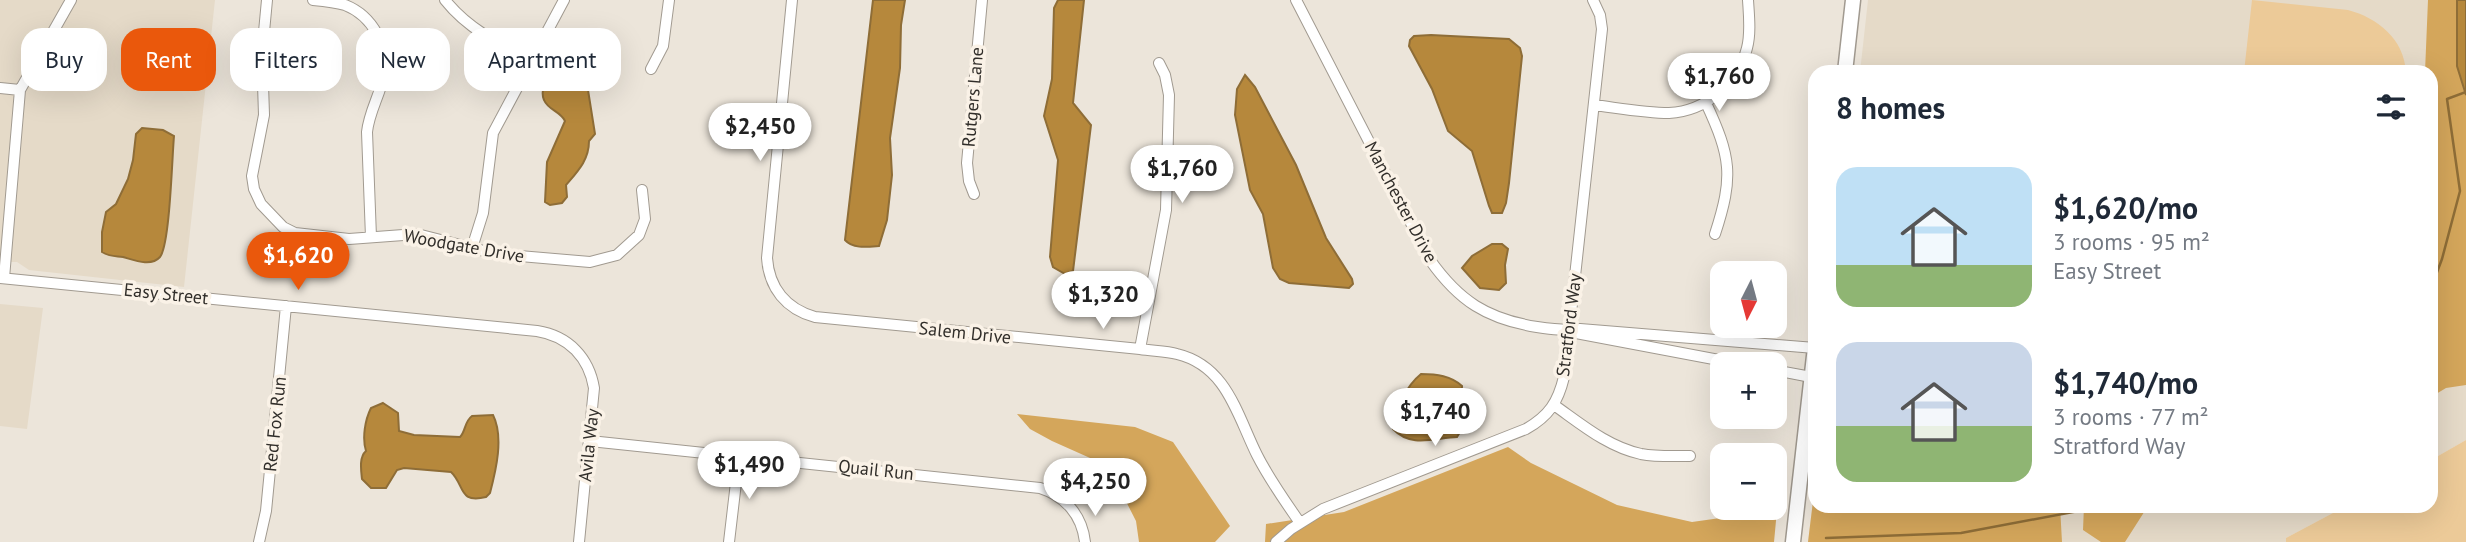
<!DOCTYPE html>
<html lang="en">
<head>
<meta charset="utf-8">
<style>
  body { margin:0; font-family:"PT Sans",sans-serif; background:#f2f2f3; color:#1f2937; height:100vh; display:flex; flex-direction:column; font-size:26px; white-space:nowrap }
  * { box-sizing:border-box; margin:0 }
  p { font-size:23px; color:#747a83 }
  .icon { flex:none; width:38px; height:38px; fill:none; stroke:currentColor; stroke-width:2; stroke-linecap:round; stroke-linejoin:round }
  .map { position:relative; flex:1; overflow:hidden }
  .side { position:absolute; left:1808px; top:65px; width:630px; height:448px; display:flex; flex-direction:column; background:#fff; border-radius:21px; box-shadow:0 7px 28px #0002 }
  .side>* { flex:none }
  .banner { position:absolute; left:21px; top:28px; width:665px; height:63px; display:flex; gap:14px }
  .needle { width:46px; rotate:186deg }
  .controls { position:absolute; left:1710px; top:261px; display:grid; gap:14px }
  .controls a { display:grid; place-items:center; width:77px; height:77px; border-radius:14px; background:#fff; box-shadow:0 7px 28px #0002; font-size:35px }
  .price { position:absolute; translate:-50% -60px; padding:0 16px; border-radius:24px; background:#fff; color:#222; font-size:23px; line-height:46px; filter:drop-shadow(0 2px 4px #0008) }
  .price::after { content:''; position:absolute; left:50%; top:42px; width:21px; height:16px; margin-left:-10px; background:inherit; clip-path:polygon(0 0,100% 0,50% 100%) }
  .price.selected { background:#ea580c; color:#fff }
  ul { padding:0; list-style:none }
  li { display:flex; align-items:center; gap:21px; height:175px; padding:0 28px }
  li span { display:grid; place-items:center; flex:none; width:196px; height:140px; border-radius:21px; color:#555 }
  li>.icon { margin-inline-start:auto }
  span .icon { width:84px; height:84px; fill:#fffc; stroke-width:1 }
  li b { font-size:30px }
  h2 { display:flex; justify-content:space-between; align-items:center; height:84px; padding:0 28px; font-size:30px }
  .chip { padding:0 24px; border-radius:21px; background:#fff; box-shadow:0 7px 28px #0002; font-size:24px; line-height:63px }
  .chip.selected { background:#ea580c; color:#fff }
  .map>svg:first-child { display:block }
  .built { fill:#e5dac8 }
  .green { fill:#ecca98 }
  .forest { fill:#d4a65b }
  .water { fill:#b6883c; stroke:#8e6d37; stroke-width:2 }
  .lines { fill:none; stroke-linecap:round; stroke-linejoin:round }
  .stream { stroke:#8e6d37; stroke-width:2.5 }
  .street-casing { stroke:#a19a90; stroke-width:12 }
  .secondary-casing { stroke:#a19a90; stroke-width:17 }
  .street { stroke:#fff; stroke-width:10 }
  .secondary { stroke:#fff; stroke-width:14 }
  .labels { text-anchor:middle; stroke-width:7; stroke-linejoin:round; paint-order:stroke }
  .street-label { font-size:18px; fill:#312e2a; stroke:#faf2e7 }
</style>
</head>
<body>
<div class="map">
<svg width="2466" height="542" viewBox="0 0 2466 542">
  <rect width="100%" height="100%" fill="#ece5da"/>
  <path class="built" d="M0 0H215L184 287 29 270 17 262H0Z
    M1868 0H2445L2466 199V440L2431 460V72H1860Z
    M0 304 43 308 27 429 0 426Z
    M1815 483V506H2346L2286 538V542H1808Z"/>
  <path class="green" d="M2252 0 2348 10C2378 18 2404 39 2406 72H2244Z
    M2466 440V542H2286V538L2346 506H2431V460Z"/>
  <path class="forest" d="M2428 0H2457V66L2466 95V385L2446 388 2431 397V188L2434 179 2431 171V72H2425Z
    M1017 414 1135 427 1173 442 1230 526 1215 542H1139L1136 521 1108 466 1052 441 1030 429Z
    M1508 447 1531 463 1617 505 1692 522 1777 510 1774 542H1265L1266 524 1344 512Z
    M1815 485V506H1917L1941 511 1972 506H2060L2062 542H1808Z
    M2084 506H2148L2125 542H2101L2083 530Z"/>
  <path class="water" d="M873 0H905L901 25 900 68 890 138 892 175 887 220 879 246C867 247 853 249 845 240Z
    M1058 0H1084L1073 103 1091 125 1073 271 1065 274 1053 267 1050 257 1058 160 1044 116 1052 79 1054 8Z
    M2457 0H2466V95L2457 66Z
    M1431 35 1509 39 1520 48 1522 56 1509 183 1506 203 1502 213H1492L1489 206 1472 151 1448 131 1432 89 1409 46 1410 40 1414 36Z
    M568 56 585 71 595 134 589 141C589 160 578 171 566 185L567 197 562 203 550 205 545 202 547 162 565 121C560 111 548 110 544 100 538 86 555 62 568 56Z
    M1245 75 1255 87 1296 165 1326 238 1352 279 1353 284 1349 288 1289 283 1280 279 1273 268 1263 214 1250 190 1235 115 1237 89Z
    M142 128 163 130 174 136C172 157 170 244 160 257 151 267 134 260 123 257 115 256 110 257 102 252V232L106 212 116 204 128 179 133 160 136 134Z
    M1492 244H1502L1508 249 1505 265 1506 283 1499 290 1480 288 1462 268 1472 256Z
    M1421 374C1437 374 1451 376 1462 386L1460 432 1457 437C1434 438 1411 448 1393 429 1396 409 1405 387 1421 374Z
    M383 403 398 413 399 431 414 435 460 437C466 431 464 422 472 416L493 415C504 437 496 470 490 493L486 497C458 504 465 485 451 472L404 468 397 470 386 488H371L362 479C361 470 359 457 366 451 362 438 365 420 371 408Z"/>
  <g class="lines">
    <path class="stream" d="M2431 288 2442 259 2460 191 2447 99 2466 92
      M1826 538 1961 533 2105 506"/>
    <defs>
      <path id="street" d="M267 0 262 53 264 115 252 176 254 189 261 204 283 227 295 233 349 239 417 234 496 254 590 262 617 255 639 235 645 219 642 190
        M313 0C324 1 335 2 345 5 373 16 389 47 384 75 380 95 369 112 367 132L371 237
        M445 0C468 29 499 44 531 60
        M792 0 767 258C769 288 786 309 815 317L1140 349C1152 351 1166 351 1177 354 1227 366 1237 415 1257 455 1269 479 1285 501 1300 523
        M1296 0 1430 260C1459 301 1487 319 1537 327 1551 329 1565 331 1580 329L1815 348
        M651 69 663 46 669 0
        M0 88 20 90
        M1706 103C1731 157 1734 176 1715 234
        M1594 105C1618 108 1645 113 1669 113 1706 111 1738 84 1747 48 1751 33 1749 16 1748 0
        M974 194 969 181 967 163 982 0
        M472 248 483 213 493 133 564 0
        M0 278 537 331C569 336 589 358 594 388L579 542
        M4 278 20 90 71 0
        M1576 333 1740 364
        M1140 349 1166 210 1169 95 1165 75 1159 63
        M1774 370 1811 377
        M1554 405C1581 424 1608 447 1641 454 1657 457 1674 456 1690 456
        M590 441 1040 488C1065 496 1082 515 1085 542
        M259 542 266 511 286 306
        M729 542 739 457
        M1276 542 1291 529 1323 509 1526 429C1549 416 1558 402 1564 377L1602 29 1600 15 1593 0"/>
      <path id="secondary" d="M1845 72 1853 0
        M1793 542 1815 347"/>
    </defs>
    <use href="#street" class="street-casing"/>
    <use href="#secondary" class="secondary-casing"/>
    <use href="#street" class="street"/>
    <use href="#secondary" class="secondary"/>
  </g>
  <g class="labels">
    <g class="street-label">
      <text transform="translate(973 97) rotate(-85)" y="6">Rutgers Lane</text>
      <text transform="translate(1401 202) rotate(62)" y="6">Manchester Drive</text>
      <text transform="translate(464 246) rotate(10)" y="6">Woodgate Drive</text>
      <text transform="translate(166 294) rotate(6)" y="6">Easy Street</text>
      <text transform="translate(1569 325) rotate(-83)" y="6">Stratford Way</text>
      <text transform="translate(965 333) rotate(6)" y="6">Salem Drive</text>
      <text transform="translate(275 424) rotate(-84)" y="6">Red Fox Run</text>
      <text transform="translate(589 445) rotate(-84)" y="6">Avila Way</text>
      <text transform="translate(876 470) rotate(6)" y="6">Quail Run</text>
    </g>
  </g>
</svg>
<div class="controls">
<a><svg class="needle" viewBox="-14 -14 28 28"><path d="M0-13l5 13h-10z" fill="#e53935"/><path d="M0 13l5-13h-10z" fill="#747a83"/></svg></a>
<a>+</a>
<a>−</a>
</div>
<b class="price" style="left:1719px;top:113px">$1,760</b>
<b class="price" style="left:760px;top:163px">$2,450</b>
<b class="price" style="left:1182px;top:205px">$1,760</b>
<b class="price selected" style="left:298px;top:292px">$1,620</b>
<b class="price" style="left:1103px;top:331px">$1,320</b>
<b class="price" style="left:1435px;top:448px">$1,740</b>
<b class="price" style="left:749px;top:501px">$1,490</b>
<b class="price" style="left:1095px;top:518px">$4,250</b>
<div class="banner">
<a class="chip">Buy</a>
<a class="chip selected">Rent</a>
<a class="chip">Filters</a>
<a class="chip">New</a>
<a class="chip">Apartment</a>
</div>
<section class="side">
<h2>8 homes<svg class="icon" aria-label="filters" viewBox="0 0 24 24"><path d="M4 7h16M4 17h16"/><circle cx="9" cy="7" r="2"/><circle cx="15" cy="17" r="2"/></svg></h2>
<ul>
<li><span style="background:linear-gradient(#bfe0f5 70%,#8fb573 0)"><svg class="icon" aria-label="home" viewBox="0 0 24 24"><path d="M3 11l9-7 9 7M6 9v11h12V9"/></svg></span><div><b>$1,620/mo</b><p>3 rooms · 95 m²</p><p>Easy Street</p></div></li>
<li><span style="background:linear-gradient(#c9d6e8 60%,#8fb573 0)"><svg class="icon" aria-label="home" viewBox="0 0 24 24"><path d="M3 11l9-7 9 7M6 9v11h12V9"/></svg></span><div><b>$1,740/mo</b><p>3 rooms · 77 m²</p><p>Stratford Way</p></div></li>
</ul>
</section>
</div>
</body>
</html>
